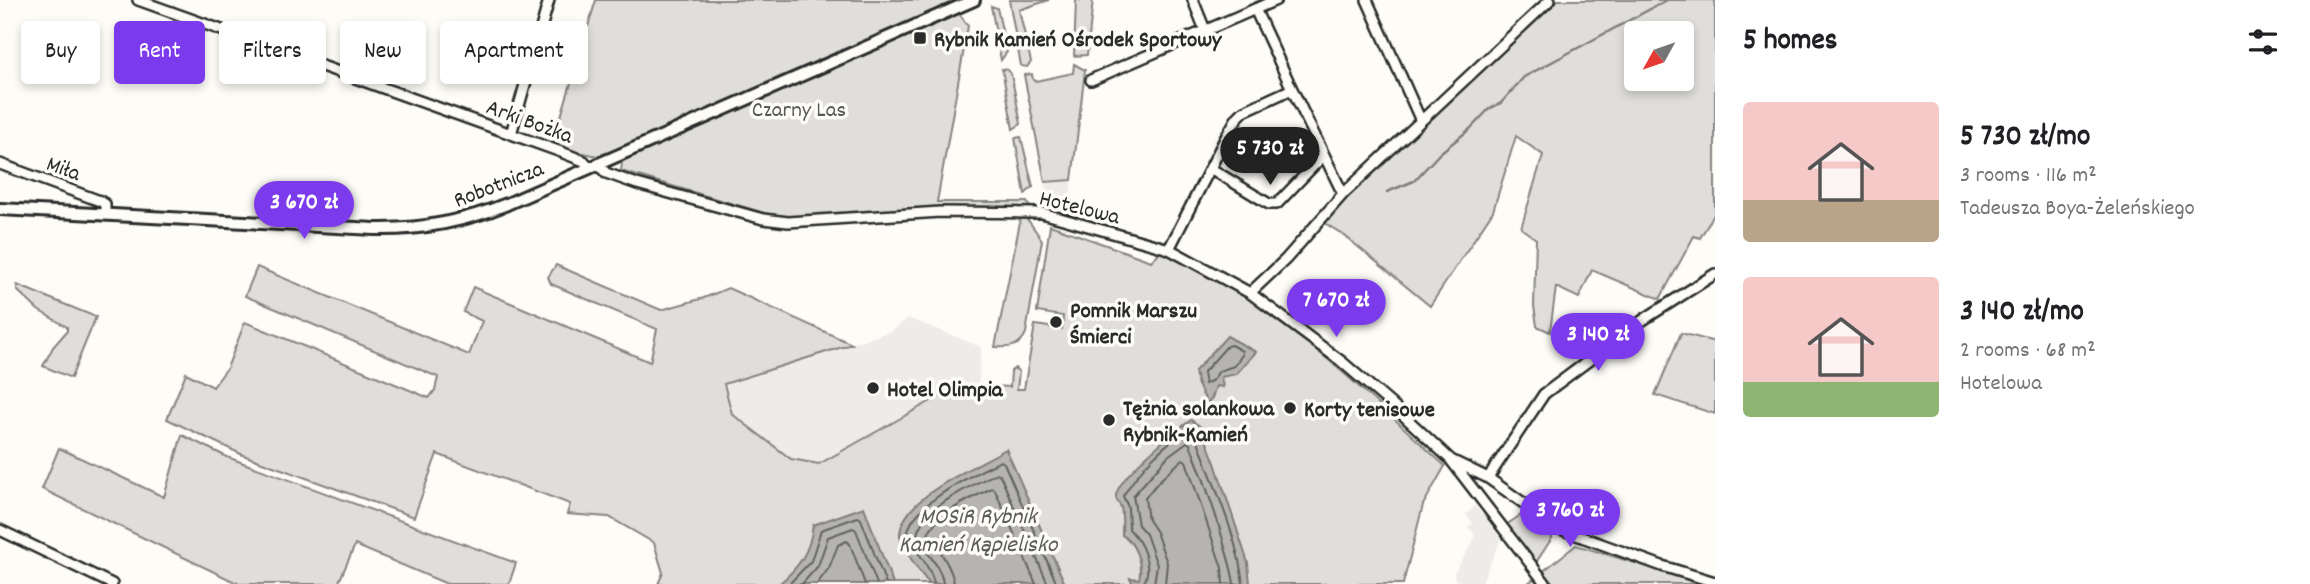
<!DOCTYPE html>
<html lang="en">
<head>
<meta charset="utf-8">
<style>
  body { margin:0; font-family:Dekko,sans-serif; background:#f2f2f2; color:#202124; height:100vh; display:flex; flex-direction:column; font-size:26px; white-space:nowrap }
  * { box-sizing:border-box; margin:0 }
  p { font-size:23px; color:#757577 }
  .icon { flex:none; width:38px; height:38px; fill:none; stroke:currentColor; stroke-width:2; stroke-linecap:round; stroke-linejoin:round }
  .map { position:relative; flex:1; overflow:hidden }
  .panel { display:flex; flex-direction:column; background:#fff; width:595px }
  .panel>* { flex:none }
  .guide { position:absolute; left:21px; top:21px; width:665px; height:63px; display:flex; gap:14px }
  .needle { width:46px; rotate:230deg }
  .fabs { position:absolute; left:1624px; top:21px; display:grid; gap:14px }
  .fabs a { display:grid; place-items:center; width:70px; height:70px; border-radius:7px; background:#fff; box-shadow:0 4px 10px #0003; font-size:35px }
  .price { position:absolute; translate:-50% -60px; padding:0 16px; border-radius:24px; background:#7c3aed; color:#fff; font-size:23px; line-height:46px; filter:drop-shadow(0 2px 4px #0008) }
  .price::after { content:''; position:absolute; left:50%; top:42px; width:21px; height:16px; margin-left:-10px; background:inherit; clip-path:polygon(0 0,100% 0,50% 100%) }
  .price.on { background:#222; color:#fff }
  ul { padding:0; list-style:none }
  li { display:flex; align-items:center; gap:21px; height:175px; padding:0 28px }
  li span { display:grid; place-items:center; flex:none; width:196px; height:140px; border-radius:7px; color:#555 }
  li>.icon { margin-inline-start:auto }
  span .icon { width:84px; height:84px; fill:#fffc; stroke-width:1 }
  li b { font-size:30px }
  h2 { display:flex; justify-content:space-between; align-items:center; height:84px; padding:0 28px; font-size:30px }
  .tag { padding:0 24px; border-radius:7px; background:#fff; box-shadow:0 4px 10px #0003; font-size:24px; line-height:63px }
  .tag.on { background:#7c3aed; color:#fff }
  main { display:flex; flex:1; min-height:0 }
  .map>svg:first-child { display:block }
  .built { fill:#edece8 }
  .green { fill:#dfdeda; stroke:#858482; stroke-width:2; fill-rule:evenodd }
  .water { fill:#b5b4b1; stroke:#7e7d7b; stroke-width:2 }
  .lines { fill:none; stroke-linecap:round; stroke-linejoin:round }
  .shore { stroke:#626261; stroke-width:2 }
  .stream { stroke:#7e7d7b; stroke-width:2.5 }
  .minor-casing { stroke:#2b2b2b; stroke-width:14 }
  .tertiary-casing { stroke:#2b2b2b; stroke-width:16 }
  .minor { stroke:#fdfcf7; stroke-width:9 }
  .tertiary { stroke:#fdfcf7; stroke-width:10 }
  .poi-dot { fill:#2b2b2b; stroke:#fdfcf7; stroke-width:2.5 }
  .labels { text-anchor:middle; stroke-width:7; stroke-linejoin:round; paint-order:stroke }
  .poi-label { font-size:23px; font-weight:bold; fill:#2b2b2b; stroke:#fdfcf7; text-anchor:start }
  .park-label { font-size:23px; fill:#585857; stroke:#fdfcf7 }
  .street-label { font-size:23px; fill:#2b2b2b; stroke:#fdfcf7 }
  .water-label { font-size:24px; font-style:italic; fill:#5b5b5a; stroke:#fdfcf7 }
</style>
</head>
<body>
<main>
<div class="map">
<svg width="1715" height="584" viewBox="0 0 1715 584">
  <rect width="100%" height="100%" fill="#fdfcf7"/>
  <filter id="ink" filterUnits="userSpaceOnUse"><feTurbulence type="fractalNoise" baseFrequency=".0143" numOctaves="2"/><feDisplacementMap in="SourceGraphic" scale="14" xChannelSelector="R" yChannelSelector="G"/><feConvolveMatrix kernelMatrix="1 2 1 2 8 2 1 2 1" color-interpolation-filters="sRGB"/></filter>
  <g filter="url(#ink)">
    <path class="built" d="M1072 180 1068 212 1050 208 1045 182Z
      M908 318 981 347 978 390H940L941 396 819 464 791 459 732 414 723 384 892 331Z
      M1475 506 1482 514 1485 512 1503 535 1481 584H1464L1455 579 1454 573 1473 542 1475 535 1468 527 1473 523 1466 515Z"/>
    <path class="green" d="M596 0H967L958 12 968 26 937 202H1027L1030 207 1028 209 947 208 794 218 768 214 621 171 624 147 597 156 580 152 576 154 553 143Z
      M1009 0H1049L1019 10 1031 62 1027 67 1021 66Z
      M1076 0H1093L1087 55 1074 56Z
      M1558 0H1715V213L1700 238 1694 236 1660 299 1592 270 1579 298 1556 287 1550 332 1537 326 1534 306 1536 239 1521 228 1543 155 1516 136 1493 211 1430 306 1345 236 1325 223 1348 197ZM1636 33H1682V79H1636Z
      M991 6 997 8 1007 52 1001 60Z
      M1074 64 1085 70 1072 180 1045 182 1024 75 1032 74 1033 80 1036 81 1073 73Z
      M1002 69 1008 70 1011 74 1021 124 1013 129Z
      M1021 137 1033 187 1025 194 1015 138Z
      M1021 217 1028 220 1042 240 1026 333C1020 347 1010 348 995 347Z
      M1050 225 1151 261 1161 251C1184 263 1209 274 1232 288 1310 336 1377 404 1445 466L1423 505 1403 584H658L663 573 654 543 609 517 567 514 570 504 437 454 414 517 243 455 167 419 186 373 213 387 227 368 245 322 429 398 435 390 438 377 245 296 257 267 469 355 482 321 463 312 473 287 650 362 657 329 551 284 548 277 556 265 661 310 704 298 728 288 852 344 724 384 732 414 791 459 819 464 940 396V390H977L978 385 1010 387 1011 371 1015 368 1019 372 1017 389H1024L1035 325 1062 329 1063 316 1037 312Z
      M17 285 96 317 71 378 43 366 53 347 67 331V327L38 310 17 290Z
      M1681 333 1715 342V414L1655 395Z
      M182 435 227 457 516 563 509 584H447L355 545 338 584H239L42 489 59 448 164 497Z
      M1524 513 1552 534V538L1537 561H1534L1506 525Z
      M1576 545 1704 584H1527Z"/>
    <path class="water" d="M1227 336 1256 352 1236 374 1221 377 1223 387 1216 386 1212 398 1207 403 1197 383 1195 371Z
      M1191 420 1201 427 1215 463 1248 563 1250 584H1133L1130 578 1139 579C1143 564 1135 542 1122 535 1122 526 1123 516 1121 507 1120 505 1116 500 1116 498 1114 479 1176 430 1191 420Z
      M1006 449 1065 584H930C922 576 899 544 900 534 902 497 977 466 1006 449Z
      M864 507 893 584H779C799 567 810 552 813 525Z"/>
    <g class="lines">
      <path class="shore" d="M1231 345 1242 351V355L1234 366 1219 371 1213 380 1205 384 1203 373 1227 346Z
        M789 584 811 561 821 530 858 517 861 519 886 584
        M802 584 818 566 828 537 853 528 856 530 877 584
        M817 584 829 568 838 545 847 541 850 544 865 584
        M934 584C933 576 925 562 920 555 917 550 911 549 909 543 896 510 978 472 1001 461L1004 463 1057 584
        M943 584C942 568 926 551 917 539 915 511 974 484 997 473L1000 475 1048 584
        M954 584C953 570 938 546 928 536 930 517 975 496 992 488L995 490 1036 584
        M1143 584C1154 567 1142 542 1129 529L1128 507 1123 496C1139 470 1164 442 1191 429L1195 432C1211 481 1237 532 1243 584
        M1154 584 1157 565 1146 534 1138 525 1133 496 1168 456 1187 442 1190 444C1203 476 1214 508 1223 540 1227 556 1232 568 1234 584
        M1165 584 1167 563 1156 532 1148 520 1145 498 1158 482 1183 459 1186 461 1222 568 1223 584"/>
      <path class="stream" d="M1387 192 1414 181 1440 153 1470 129 1489 109 1501 103 1524 77 1667 0"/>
      <defs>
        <path id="minor" d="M138 0 561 152 584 161 590 168
          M1193 0 1205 30
          M1367 0 1421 121
          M1255 9 1292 89
          M1091 80 1276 0
          M511 134 549 0
          M0 164 100 201 105 204V214
          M598 164 606 173 637 184 763 219 788 222 940 212 1042 213 1169 249 1250 293 1341 361 1391 404 1450 459 1546 584
          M1210 168 1269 204H1277L1323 156
          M1169 249 1226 137 1237 118 1244 111 1292 89 1343 194 1550 0
          M1250 293 1286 259 1343 194
          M1451 460 1488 478 1560 529 1662 566 1715 582
          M1488 478 1544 394 1643 320 1715 274
          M0 530 112 584"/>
        <path id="tertiary" d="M0 209 375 229C422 230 463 222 507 204L974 0"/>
      </defs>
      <use href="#minor" class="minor-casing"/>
      <use href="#tertiary" class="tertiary-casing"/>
      <use href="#minor" class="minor"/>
      <use href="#tertiary" class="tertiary"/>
    </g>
  </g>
  <g class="poi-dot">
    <rect x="913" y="31" width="14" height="14" rx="3.5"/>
    <circle cx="1056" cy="322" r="7"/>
    <circle cx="873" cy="388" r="7"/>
    <circle cx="1290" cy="408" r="7"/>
    <circle cx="1109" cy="420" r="7"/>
  </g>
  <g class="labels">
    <g class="poi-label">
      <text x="934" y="46">Rybnik Kamień Ośrodek Sportowy</text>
      <text x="1070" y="317">Pomnik Marszu<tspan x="1070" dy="26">Śmierci</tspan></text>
      <text x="887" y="396">Hotel Olimpia</text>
      <text x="1123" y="415">Tężnia solankowa<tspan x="1123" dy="26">Rybnik-Kamień</tspan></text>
      <text x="1304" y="416">Korty tenisowe</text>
    </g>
    <g class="park-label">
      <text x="799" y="116">Czarny Las</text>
    </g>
    <g class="street-label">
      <text transform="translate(530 120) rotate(20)" y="8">Arki Bożka</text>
      <text transform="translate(64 167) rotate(20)" y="8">Miła</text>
      <text transform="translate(498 183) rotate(-21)" y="8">Robotnicza</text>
      <text transform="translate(1080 206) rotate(14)" y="8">Hotelowa</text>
    </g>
    <g class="water-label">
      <text x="978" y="523">MOSiR Rybnik<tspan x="978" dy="28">Kamień Kąpielisko</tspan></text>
    </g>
  </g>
</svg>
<div class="fabs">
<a><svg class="needle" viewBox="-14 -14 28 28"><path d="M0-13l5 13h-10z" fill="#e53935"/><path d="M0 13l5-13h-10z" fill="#757577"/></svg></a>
</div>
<b class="price on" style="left:1270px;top:187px">5 730 zł</b>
<b class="price" style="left:304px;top:241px">3 670 zł</b>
<b class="price" style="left:1336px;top:339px">7 670 zł</b>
<b class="price" style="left:1598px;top:373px">3 140 zł</b>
<b class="price" style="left:1570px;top:549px">3 760 zł</b>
<div class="guide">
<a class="tag">Buy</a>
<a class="tag on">Rent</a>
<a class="tag">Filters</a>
<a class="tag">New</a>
<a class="tag">Apartment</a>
</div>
</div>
<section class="panel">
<h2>5 homes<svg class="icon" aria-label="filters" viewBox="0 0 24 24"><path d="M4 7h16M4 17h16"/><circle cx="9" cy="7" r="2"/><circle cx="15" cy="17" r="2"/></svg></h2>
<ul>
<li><span style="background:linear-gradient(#f6c9c9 70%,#b9a48a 0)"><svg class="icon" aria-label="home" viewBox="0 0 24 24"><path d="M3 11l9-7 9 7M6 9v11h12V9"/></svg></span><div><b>5 730 zł/mo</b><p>3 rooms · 116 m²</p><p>Tadeusza Boya-Żeleńskiego</p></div></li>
<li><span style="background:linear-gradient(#f6c9c9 75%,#8fb573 0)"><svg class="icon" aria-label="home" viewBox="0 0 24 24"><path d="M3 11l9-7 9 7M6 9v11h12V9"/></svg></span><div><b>3 140 zł/mo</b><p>2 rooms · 68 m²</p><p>Hotelowa</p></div></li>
</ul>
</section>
</main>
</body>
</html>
